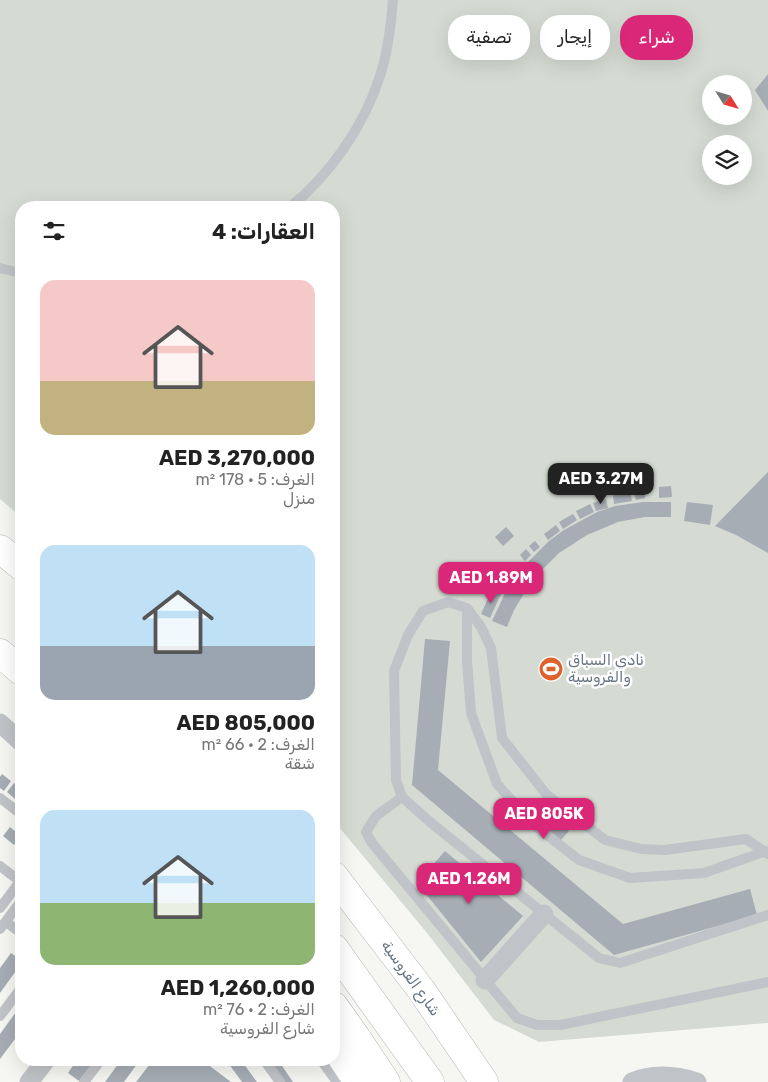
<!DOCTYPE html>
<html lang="ar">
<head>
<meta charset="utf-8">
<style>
  body { margin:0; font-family:Rubik,Cairo,sans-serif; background:#f2f2f2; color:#222; direction:rtl; height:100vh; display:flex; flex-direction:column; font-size:19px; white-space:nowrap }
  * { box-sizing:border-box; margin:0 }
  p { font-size:16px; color:#767676 }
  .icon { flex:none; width:28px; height:28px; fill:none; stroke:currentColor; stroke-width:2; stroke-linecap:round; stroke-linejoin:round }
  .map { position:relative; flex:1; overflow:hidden; direction:ltr }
  .side { position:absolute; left:15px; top:201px; width:325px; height:865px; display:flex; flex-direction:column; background:#fff; border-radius:20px; box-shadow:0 5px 20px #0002; direction:rtl }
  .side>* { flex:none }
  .top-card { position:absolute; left:355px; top:15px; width:338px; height:45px; direction:rtl; display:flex; gap:10px }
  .needle { width:32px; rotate:127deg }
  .controls { position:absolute; left:702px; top:75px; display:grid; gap:10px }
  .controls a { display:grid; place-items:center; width:50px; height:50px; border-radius:50%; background:#fff; box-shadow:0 5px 20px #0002; font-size:25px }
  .price { position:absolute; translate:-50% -42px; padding:0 11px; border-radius:10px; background:#db2777; color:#fff; font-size:16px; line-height:32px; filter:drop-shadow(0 1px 2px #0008) }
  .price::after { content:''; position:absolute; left:50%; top:30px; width:15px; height:11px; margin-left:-8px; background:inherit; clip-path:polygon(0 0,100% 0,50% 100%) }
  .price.active { background:#222; color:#fff }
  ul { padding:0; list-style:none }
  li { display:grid; align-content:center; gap:10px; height:265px; padding:0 25px }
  li span { display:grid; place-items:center; height:155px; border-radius:15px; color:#555 }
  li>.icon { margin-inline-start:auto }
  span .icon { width:90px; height:90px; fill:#fffc; stroke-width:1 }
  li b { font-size:21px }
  h2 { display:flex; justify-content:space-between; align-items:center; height:60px; padding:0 25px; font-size:21px }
  .tag { padding:0 18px; border-radius:20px; background:#fff; box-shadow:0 5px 20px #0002; font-size:18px; line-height:45px }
  .tag.active { background:#db2777; color:#fff }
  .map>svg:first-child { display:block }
  .green { fill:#d5dbd3; fill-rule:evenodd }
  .building { fill:#a6adb4 }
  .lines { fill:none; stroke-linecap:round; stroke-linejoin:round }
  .highway-casing { stroke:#b3b6ba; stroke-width:29 }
  .lane { stroke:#c0c3c7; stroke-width:10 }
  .street { stroke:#c0c3c7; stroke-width:19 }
  .highway { stroke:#fff; stroke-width:28 }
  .labels { text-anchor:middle; stroke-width:5; stroke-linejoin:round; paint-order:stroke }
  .poi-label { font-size:15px; fill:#667584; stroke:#fff; text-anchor:start }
  .street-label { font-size:15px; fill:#667584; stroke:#fff }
</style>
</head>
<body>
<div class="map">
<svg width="768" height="1082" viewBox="0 0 768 1082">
  <rect width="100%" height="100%" fill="#f6f7f3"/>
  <path class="green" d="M0 0H768V1023L539 1042 494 1020 427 933 334 821V208H21V517L0 499ZM711 84H744V116H711ZM711 144H744V176H711Z"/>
  <path class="building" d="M768 74V111L755 90Z
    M768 472V553L736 535 715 526Z
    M671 486 672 497 659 498V487Z
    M644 489 645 498 636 500 634 491Z
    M630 491 632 501 614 504 613 495Z
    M606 499 608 508 596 511 593 503Z
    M643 502H671V517H645L618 522 587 535 559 553 533 579 514 610 507 627 492 621 509 585 521 569 549 541 564 530 597 512 615 506Z
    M687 502 713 505 710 525 684 521Z
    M590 504 594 512 580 519 576 511Z
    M573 514 577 520 563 529 559 522Z
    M556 525 560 531 548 540 544 534Z
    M506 527 514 536 503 546 495 537Z
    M535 541 540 547 534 552 529 546Z
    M526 549 531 555 525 561 520 555Z
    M492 590 501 594 490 618 481 614Z
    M425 639 450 641 438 770 623 924 750 889 757 915 614 955 412 785Z
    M2 774 11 781 4 791 0 788V777Z
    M14 783 21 788 15 799 7 792Z
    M537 803 569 831 560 841 528 814Z
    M10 827 21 836 14 845 3 836Z
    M445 851 523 916 481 962 417 883Z
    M11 953 21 960V964L0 993V968Z
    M21 1005V1031L0 1059V1034Z
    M77 1060H95L79 1081 68 1073Z
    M121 1060H140L124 1082H105Z
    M153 1060H202L231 1082H136Z
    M226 1060H241L257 1082H242Z
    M265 1060H278L293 1082H280Z"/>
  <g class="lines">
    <defs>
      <path id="highway" d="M0 549 21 566
        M0 653 21 671
        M334 876 422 991 484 1082
        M334 948 430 1082
        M334 1006 356 1037 386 1082
        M334 1046 358 1082"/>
    </defs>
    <use href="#highway" class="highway-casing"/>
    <path class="lane" d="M289 208C330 175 364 126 380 76 388 52 391 25 393 0
      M0 268 21 273
      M467 608V661L471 713 497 784 533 824 579 860 630 878 704 873 766 851
      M402 797 376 816 366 832 372 843 517 1018 537 1025H560L768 982
      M0 798 21 814
      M768 854 746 839 665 850 641 849 605 840 546 794 502 738 491 648 481 627 467 608 448 602 423 611 408 635 394 671 396 780 402 797 430 822 599 958 620 963 768 915
      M0 866 21 882
      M0 908 21 880
      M6 922 21 933
      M0 929 21 901
      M0 1016 21 988
      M264 1060 280 1082
      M321 1060 337 1082
      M84 1082 101 1060"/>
    <path class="street" d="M0 723 21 742
      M485 980 544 914
      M29 1082 46 1060
      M632 1082C653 1073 675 1075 697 1082"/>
    <use href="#highway" class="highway"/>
  </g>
  <defs>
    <symbol id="stadium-disc" viewBox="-11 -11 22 22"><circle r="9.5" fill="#dd622c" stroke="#fff"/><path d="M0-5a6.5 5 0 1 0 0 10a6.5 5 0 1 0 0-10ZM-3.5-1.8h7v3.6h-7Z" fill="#fff"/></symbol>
  </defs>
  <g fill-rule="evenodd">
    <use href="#stadium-disc" x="537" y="655" width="28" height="28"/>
  </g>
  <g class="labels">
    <g class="poi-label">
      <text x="568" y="665">نادي السباق<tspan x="568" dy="17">والفروسية</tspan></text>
    </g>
    <g class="street-label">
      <text transform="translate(411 978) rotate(54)" y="5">شارع الفروسية</text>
    </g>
  </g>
</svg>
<div class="controls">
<a><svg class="needle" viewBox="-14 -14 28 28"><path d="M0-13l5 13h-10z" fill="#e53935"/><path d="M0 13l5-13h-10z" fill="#767676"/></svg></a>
<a><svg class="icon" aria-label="layers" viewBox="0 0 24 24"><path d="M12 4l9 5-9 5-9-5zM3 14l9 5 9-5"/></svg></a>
</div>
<b class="price active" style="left:601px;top:505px">AED 3.27M</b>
<b class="price" style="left:491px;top:604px">AED 1.89M</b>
<b class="price" style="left:544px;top:840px">AED 805K</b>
<b class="price" style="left:469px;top:905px">AED 1.26M</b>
<div class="top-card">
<a class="tag active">شراء</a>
<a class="tag">إيجار</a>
<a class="tag">تصفية</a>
</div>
<section class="side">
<h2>العقارات: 4<svg class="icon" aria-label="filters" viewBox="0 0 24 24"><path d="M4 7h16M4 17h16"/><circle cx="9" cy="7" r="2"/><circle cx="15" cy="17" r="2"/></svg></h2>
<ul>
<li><span style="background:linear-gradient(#f6c9c9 65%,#c2b280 0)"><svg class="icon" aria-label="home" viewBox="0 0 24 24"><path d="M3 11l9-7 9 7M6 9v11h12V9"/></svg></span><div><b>AED 3,270,000</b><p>الغرف: 5 · 178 m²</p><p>منزل</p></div></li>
<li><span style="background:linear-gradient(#bfe0f5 65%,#9aa5b1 0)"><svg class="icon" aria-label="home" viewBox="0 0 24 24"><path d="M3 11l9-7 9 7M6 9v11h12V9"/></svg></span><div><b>AED 805,000</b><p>الغرف: 2 · 66 m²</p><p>شقة</p></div></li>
<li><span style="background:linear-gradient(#bfe0f5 60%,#8fb573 0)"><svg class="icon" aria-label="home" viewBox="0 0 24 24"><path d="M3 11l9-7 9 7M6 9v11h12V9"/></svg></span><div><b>AED 1,260,000</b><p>الغرف: 2 · 76 m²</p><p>شارع الفروسية</p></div></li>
</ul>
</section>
</div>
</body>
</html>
